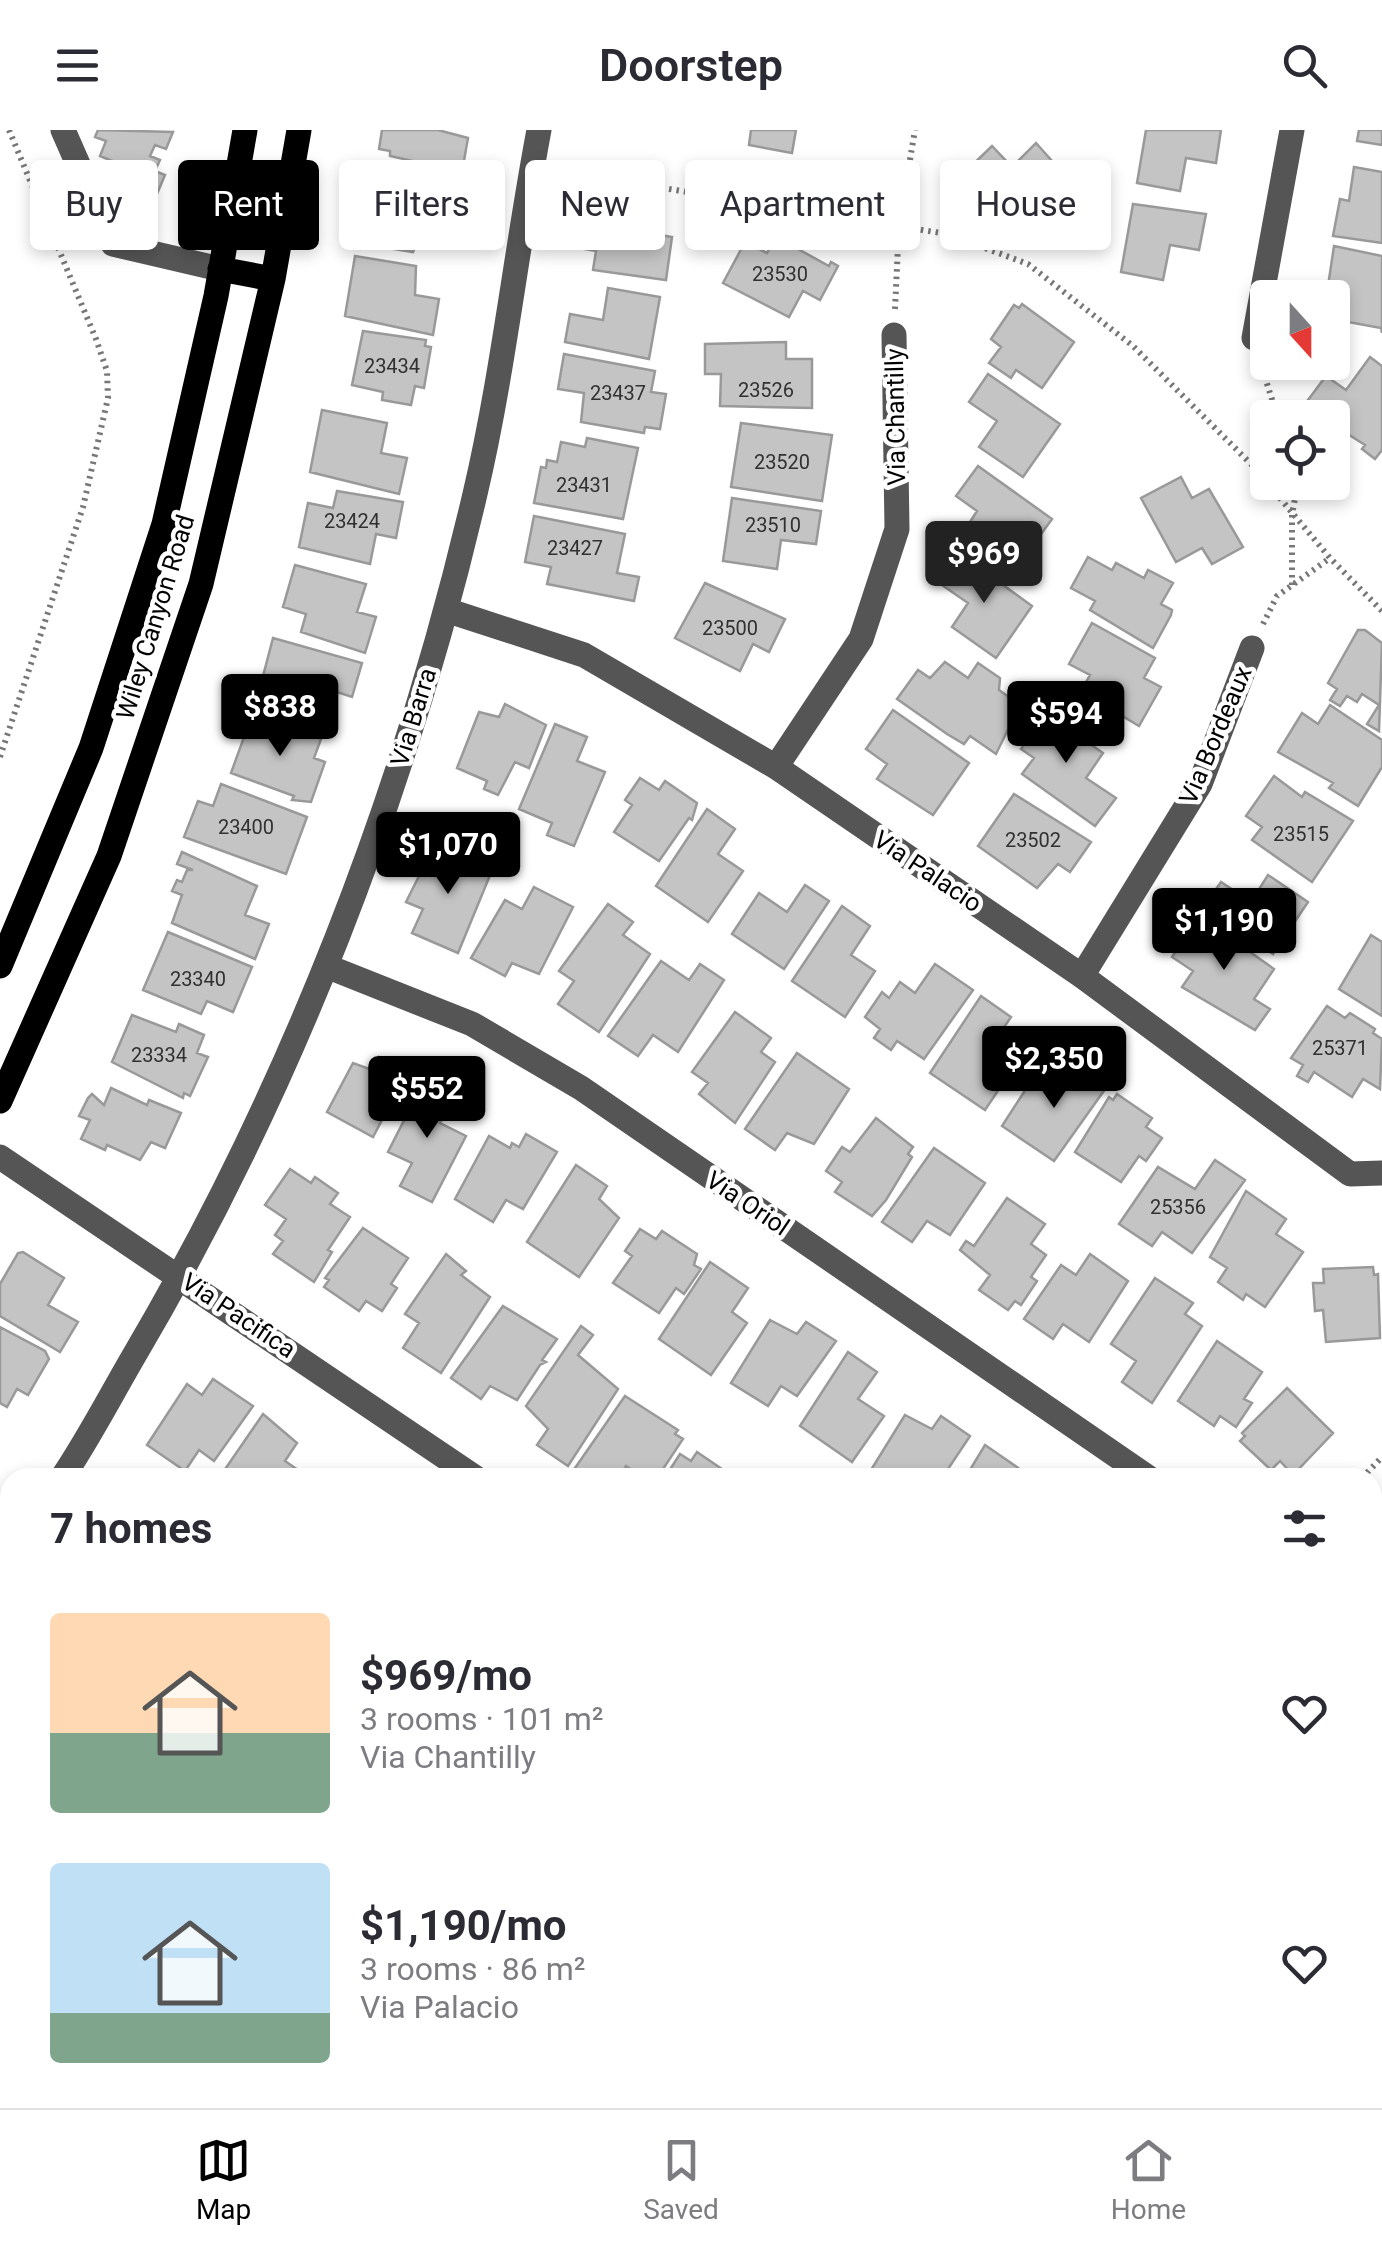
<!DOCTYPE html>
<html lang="en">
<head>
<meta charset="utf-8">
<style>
  body { margin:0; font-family:Roboto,sans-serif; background:#f2f2f3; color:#2b2b33; height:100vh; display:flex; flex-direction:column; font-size:38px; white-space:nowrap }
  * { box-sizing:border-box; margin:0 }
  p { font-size:32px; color:#7c7c81 }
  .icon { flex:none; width:55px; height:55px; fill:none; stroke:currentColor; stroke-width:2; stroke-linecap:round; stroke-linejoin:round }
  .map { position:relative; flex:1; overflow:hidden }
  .sheet { position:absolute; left:0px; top:1338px; width:1382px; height:642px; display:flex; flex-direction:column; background:#fff; border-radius:30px 30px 0 0; box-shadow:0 5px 15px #0003 }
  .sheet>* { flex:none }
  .hud { position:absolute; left:30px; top:30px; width:1322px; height:90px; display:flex; gap:20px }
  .needle { width:65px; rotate:159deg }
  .controls { position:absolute; left:1250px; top:150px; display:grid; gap:20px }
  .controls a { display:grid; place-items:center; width:100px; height:100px; border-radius:10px; background:#fff; box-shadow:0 5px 15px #0003; font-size:50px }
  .price { position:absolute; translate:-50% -85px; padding:0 22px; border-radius:10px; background:#000; color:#fff; font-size:32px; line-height:65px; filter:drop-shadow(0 2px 5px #0008) }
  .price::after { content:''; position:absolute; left:50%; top:60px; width:30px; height:22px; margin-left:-15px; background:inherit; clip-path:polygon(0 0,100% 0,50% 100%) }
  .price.on { background:#222; color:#fff }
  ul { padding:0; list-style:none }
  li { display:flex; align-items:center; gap:30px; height:250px; padding:0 50px }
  li span { display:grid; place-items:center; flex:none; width:280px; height:200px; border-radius:10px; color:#555 }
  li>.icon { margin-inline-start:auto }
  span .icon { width:120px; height:120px; fill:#fffc; stroke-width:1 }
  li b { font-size:42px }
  h2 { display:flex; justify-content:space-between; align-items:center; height:120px; padding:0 50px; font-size:42px }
  .chip { padding:0 35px; border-radius:10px; background:#fff; box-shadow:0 5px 15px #0003; font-size:35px; line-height:90px }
  .chip.on { background:#000; color:#fff }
  header { display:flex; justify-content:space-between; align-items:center; height:130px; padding:0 50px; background:#fff; font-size:45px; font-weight:600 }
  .tabs { display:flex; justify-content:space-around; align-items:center; height:140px; border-top:2px solid #e1e1e2; background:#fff; font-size:28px; color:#7c7c81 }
  .tabs a { display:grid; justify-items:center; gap:5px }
  .tabs .on { color:#000 }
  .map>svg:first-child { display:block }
  .building { fill:#c4c4c4; stroke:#999; stroke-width:2.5 }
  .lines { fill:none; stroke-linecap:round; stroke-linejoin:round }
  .path { stroke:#777; stroke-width:6; stroke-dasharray:2.5 5; stroke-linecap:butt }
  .minor { stroke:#555; stroke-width:25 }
  .major { stroke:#000; stroke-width:25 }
  .labels { text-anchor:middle; stroke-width:9; stroke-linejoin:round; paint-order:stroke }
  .number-label { font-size:20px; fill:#313131 }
  .street-label { font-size:25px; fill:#000; stroke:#fff }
</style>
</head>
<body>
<header><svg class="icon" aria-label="menu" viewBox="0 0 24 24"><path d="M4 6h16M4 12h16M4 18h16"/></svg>Doorstep<svg class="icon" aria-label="search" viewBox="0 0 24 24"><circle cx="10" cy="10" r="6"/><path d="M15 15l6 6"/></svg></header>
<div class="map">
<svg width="1382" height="1978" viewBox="0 0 1382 1978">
  <rect width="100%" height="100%" fill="#fff"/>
  <path class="building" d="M98 0 173 2 166 19 155 15 150 26 160 30 155 41 165 45 157 64 112 46 117 33 100 26 106 11 95 7Z
    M382 0H438L468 8 462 42 390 26V21L379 19Z
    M751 0H796L792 23 749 15Z
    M1146 0H1221L1216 33 1186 28 1180 61 1137 53Z
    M1359 0H1382V15L1357 11Z
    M1036 13 1076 58 1057 76 1066 85 1044 106 1025 87 1019 94 964 43 992 16 1012 37Z
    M1354 37 1382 42V113L1333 106 1340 69 1349 71Z
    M371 39 459 53 453 89 429 84 413 122 363 114 365 101 360 100Z
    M587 71 657 87 654 104 672 107 666 150 593 140 596 121 579 118Z
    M1133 74 1206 84 1199 120 1170 115 1163 150 1121 142Z
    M776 107 829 136 831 132 838 136 820 170 803 161 789 187 723 153 745 112 767 123Z
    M1334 116 1382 126V203L1381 198 1332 189 1337 158 1328 156Z
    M355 126 416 136 415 165 439 169 433 205 345 186Z
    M608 158 660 167 649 229 565 212 570 184 603 190Z
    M1022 174 1074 212 1042 258 1016 240 1011 248 989 233 1001 217 991 209 1014 175 1019 178Z
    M363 201 426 210 425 216 431 217 424 258 415 256 411 275 382 270 383 262 352 255Z
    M786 212V229H812V278L720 276 721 244H705V214Z
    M564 224 655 241 651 262 666 264 660 299 645 297 644 303 581 292 584 263 558 259Z
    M1370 227 1382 236V320L1375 329 1362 319 1365 315 1332 294V288H1309L1314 281 1305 274 1326 246 1346 260Z
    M988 244 1060 294 1023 347 979 317 997 291 969 272Z
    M322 280 387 293 381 323 407 328 399 364 310 342Z
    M741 293 832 305 822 371 731 357Z
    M587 308 638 318 623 389 534 373 541 337 546 338 547 330 557 332 561 312 585 317Z
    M978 336 1052 389 1014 441 963 403 977 381 956 366Z
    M1181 347 1192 368 1209 359 1243 417 1212 434 1202 418 1176 432 1141 368Z
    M337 361 403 372 396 408 376 404 370 434 299 417 308 373 333 378Z
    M732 368 821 381 816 414 781 410 777 439 723 431Z
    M534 386 625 404 617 443 639 447 634 471 547 454 551 437 525 432Z
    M959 423 1032 476 996 528 952 497 968 473 939 453Z
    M1088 427 1112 440 1116 433 1144 448 1148 440 1173 453 1161 474 1172 480 1171 485 1153 518 1090 480 1095 471 1071 458Z
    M295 435 366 454 357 482 376 487 365 523 301 502 306 484 283 477Z
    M705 453 785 489 769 522 753 514 740 541 675 508Z
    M1092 493 1155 528 1144 548 1161 557 1139 596 1081 561 1090 545 1069 534Z
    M1358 500H1365L1382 513 1379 601 1367 594 1379 575 1362 564 1357 572 1347 566 1340 576 1330 570 1337 559 1328 553Z
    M273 508 362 533 352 567 334 561 325 591 257 569Z
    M945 532 968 548 978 533 1000 548 999 560 1020 575 996 624 970 606 964 614 947 604 897 569 918 540 930 548Z
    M505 574 546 595 529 638 515 632 498 665 484 659 487 651 457 638 479 582 499 587Z
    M1330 575 1382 610V637L1358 676 1329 658 1333 653 1278 622 1302 583 1318 594Z
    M893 580 969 633 933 685 877 649 887 634 866 619Z
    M1060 582 1085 599 1080 607 1103 623 1086 648 1116 668 1095 696 1022 644 1034 628 1021 619 1035 600 1032 598 1041 585 1050 583 1056 588Z
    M252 585 321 609 314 628 325 632 311 672 292 670 294 666 231 643Z
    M555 594 587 607 577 631 605 642 574 716 547 705 552 693 519 679Z
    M1274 646 1302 667 1305 662 1353 691 1312 752 1252 710 1262 697 1246 686Z
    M640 648 659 660 665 651 697 673 692 690 689 688 659 731 614 702 632 675 625 670Z
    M221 654 307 687 286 744 184 707 198 671 213 676Z
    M1014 664 1091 712 1070 742 1058 734 1037 758 978 716Z
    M707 679 735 699 718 724 743 741 708 792 656 756Z
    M435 714 493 738 458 823 412 803 423 779 406 772Z
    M182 722 257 756 245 785 269 794 255 829 172 793 182 765 172 761 177 750 182 752 187 740H193L177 734Z
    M1268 745 1308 772 1273 824 1202 779 1221 752 1251 772Z
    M805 755 829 771 784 839 732 804 759 763 787 782Z
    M534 757 573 777 539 844 512 833 505 846 471 828 505 770 522 779Z
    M608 774 633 792 623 805 650 824 599 902 558 874 574 851 559 841Z
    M842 776 870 796 851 825 875 841 845 887 792 851Z
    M1199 786 1274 839 1254 869 1270 879 1255 900 1182 857 1193 841 1172 827Z
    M168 802 252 837 233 882 207 871 201 884 143 860Z
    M1371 805 1382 812V886L1339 859Z
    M661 831 689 850 700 834 724 850 678 922 653 905 638 926 608 906Z
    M935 834 973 860 924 929 897 911 891 920 874 908 880 899 865 887 882 862 889 868 900 852 915 863Z
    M981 866 1011 887 1000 903 1022 925 985 980 930 943Z
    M1327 876 1345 888 1350 883 1375 899 1373 903 1382 909 1380 959 1363 949 1352 967 1314 942 1308 952 1297 946 1303 935 1291 928Z
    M735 882 771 908 761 922 775 932 735 993 699 964 708 953 692 942Z
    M132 885 176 902 179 894 204 905 197 923 208 927 190 966 184 963 183 968 112 932Z
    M797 923 849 959 814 1014 787 1003 775 1020 745 999Z
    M379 927 413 945 397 971 393 969 373 1007 327 982 353 933 372 940Z
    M1076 935 1108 955 1054 1031 1002 996 1037 942 1061 958Z
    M426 947 456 962 440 993 466 1006 432 1072 400 1056 412 1033 388 1022Z
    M111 958 147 975 149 970 181 983 165 1018 151 1012 140 1030 107 1015 105 1020 81 1009 90 990 79 986 88 968 92 964 104 975Z
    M1117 964 1152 988 1146 997 1162 1008 1146 1031 1139 1026 1121 1052 1075 1022 1109 967 1113 970Z
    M876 988 913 1017 908 1024 912 1027 886 1070 872 1086 835 1062 842 1052 826 1041 842 1017 850 1022Z
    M526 1004 557 1022 523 1079 506 1070 493 1092 455 1069 489 1006 510 1018 512 1013 519 1017Z
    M934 1018 985 1053 950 1105 927 1091 912 1112 882 1092Z
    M1215 1030 1245 1050 1192 1123 1162 1102 1152 1116 1119 1094 1158 1037 1195 1059Z
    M576 1035 607 1056 599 1069 619 1088 579 1147 527 1112Z
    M290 1039 311 1053 315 1047 338 1063 330 1074 350 1087 328 1120 332 1122 314 1152 273 1124 283 1111 275 1105 286 1089 265 1075Z
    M1246 1061 1286 1089 1276 1104 1303 1122 1265 1177 1246 1164 1243 1170 1218 1152 1227 1138 1210 1127Z
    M1007 1068 1045 1094 1031 1114 1046 1125 1031 1147 1037 1151 1021 1175 1015 1171 1008 1180 979 1160 990 1145 960 1120 966 1111 974 1116Z
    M363 1098 408 1128 391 1154 397 1158 382 1181 366 1171 359 1181 324 1157 329 1150 325 1148Z
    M640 1099 656 1109 662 1101 697 1124 694 1135 701 1139 684 1164 676 1158 659 1183 613 1153 632 1126 625 1121Z
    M23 1122 64 1148 48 1175 78 1192 60 1222 0 1186V1154L18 1123Z
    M446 1124 466 1141 461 1145 490 1167 441 1243 403 1218 419 1193 405 1184Z
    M1090 1124 1128 1151 1089 1212 1063 1194 1053 1209 1024 1189 1061 1135 1076 1145Z
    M710 1132 748 1158 732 1182 747 1193 711 1245 659 1209Z
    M1373 1137 1374 1145 1378 1144 1380 1208 1326 1212 1323 1180 1315 1181 1313 1153H1324L1323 1139Z
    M1155 1148 1193 1173 1185 1184 1202 1196 1152 1273 1122 1252 1136 1231 1111 1214Z
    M503 1176 557 1209 542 1230 546 1232 540 1235 517 1270 490 1256 481 1269 451 1248Z
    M770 1190 797 1204 806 1192 836 1211 797 1266 781 1256 768 1276 731 1253Z
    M581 1196 593 1205 578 1225 618 1259 568 1336 537 1315 548 1299 526 1276Z
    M0 1197 45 1221 49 1229 28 1265 17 1259 7 1277 0 1273Z
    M1217 1211 1262 1242 1244 1269 1252 1273 1236 1297 1220 1286 1214 1296 1178 1271Z
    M848 1222 877 1242 858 1269 884 1286 852 1332 800 1296Z
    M213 1249 253 1276 214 1331 199 1320 185 1341 147 1315 187 1254 202 1265Z
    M1287 1258 1333 1303 1293 1345 1280 1331 1271 1340 1240 1311 1245 1306 1242 1303Z
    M625 1266 678 1300 675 1304 683 1309 657 1348H644L626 1336 619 1348H583L573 1341Z
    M263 1284 297 1313 285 1331 301 1342 297 1348H219Z
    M905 1285 932 1299 941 1286 970 1306 942 1348H866Z
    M985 1315 1024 1342 1020 1348H965Z
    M697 1322 735 1348H669L667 1344 680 1324 691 1331Z
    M7 1567 10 1637 0 1658V1577Z
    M1372 1578 1382 1585V1610L1372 1624Z
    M1382 1631V1671L1372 1664V1645Z
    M10 1658V1681L0 1675Z
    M1372 1764 1382 1771 1372 1787Z
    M10 1786V1885L0 1878V1802Z
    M1382 1798V1889L1372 1883V1812Z
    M166 1970H243L237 1978H209L202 1973 198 1978H157Z
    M265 1970H295L307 1978H260Z
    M459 1970H536L530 1978H453Z
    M557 1970H599L608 1976 552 1978Z
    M921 1970H981L992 1978H915Z
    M1104 1970H1157L1151 1978H1116Z
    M1167 1970H1228L1239 1978H1162Z"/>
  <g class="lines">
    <path class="path" d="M558 41 947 104 1028 134 1133 216 1253 336 1330 428 1382 481
      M895 179 899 95 915 0
      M1260 232 1278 288
      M1292 455V385L1298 352
      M1263 494 1277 466 1330 428
      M0 627 83 377 108 268 107 241 96 209 9 0
      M1362 1348 1382 1327
      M1372 1480 1382 1484
      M842 1978 848 1970"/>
    <path class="minor" d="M63 0 113 114 220 139
      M1254 208 1292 0
      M446 480 584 525 776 637 1082 846 1350 1044 1382 1043
      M776 637 861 509 897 399 894 205
      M326 836 472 894 581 958 1149 1348
      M1082 846 1200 654 1252 518
      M0 1027 476 1348
      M62 1348C89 1308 111 1265 135 1224 291 959 405 664 475 364 503 245 516 121 539 0
      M0 1438 10 1423
      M0 1481 10 1488
      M0 1947 10 1953
      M1372 1961 1382 1968
      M34 1970 46 1978
      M721 1970 732 1977"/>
    <path class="major" d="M220 139 273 149
      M0 836 91 618 164 394 216 166 245 0
      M0 971 109 726 201 454 273 149 299 0"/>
  </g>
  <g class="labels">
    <g class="number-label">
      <text x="780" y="151">23530</text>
      <text x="392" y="243">23434</text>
      <text x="766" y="267">23526</text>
      <text x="618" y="270">23437</text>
      <text x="782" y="339">23520</text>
      <text x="584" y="362">23431</text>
      <text x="352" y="398">23424</text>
      <text x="773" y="402">23510</text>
      <text x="575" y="425">23427</text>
      <text x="730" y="505">23500</text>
      <text x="246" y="704">23400</text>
      <text x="1301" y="711">23515</text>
      <text x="1033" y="717">23502</text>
      <text x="198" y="856">23340</text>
      <text x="1340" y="925">25371</text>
      <text x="159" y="932">23334</text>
      <text x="1178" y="1084">25356</text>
    </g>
    <g class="street-label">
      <text transform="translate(895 287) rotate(-91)" y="9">Via Chantilly</text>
      <text transform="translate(155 487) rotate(-73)" y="9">Wiley Canyon Road</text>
      <text transform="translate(413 587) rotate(-73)" y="9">Via Barra</text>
      <text transform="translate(1215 605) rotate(-67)" y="9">Via Bordeaux</text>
      <text transform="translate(928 741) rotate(34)" y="9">Via Palacio</text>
      <text transform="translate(748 1073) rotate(34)" y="9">Via Oriol</text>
      <text transform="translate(239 1185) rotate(34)" y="9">Via Pacifica</text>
    </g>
  </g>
</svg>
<div class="controls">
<a><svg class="needle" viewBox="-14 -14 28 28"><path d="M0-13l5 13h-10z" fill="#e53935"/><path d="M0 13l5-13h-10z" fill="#7c7c81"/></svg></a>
<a><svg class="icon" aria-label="locate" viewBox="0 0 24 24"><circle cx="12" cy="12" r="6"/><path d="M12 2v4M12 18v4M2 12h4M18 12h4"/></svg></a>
</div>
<b class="price on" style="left:984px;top:476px">$969</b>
<b class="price" style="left:280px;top:629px">$838</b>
<b class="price" style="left:1066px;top:636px">$594</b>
<b class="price" style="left:448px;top:767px">$1,070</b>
<b class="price" style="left:1224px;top:843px">$1,190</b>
<b class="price" style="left:1054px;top:981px">$2,350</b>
<b class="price" style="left:427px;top:1011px">$552</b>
<div class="hud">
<a class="chip">Buy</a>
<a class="chip on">Rent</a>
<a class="chip">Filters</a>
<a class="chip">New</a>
<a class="chip">Apartment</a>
<a class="chip">House</a>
</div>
<section class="sheet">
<h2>7 homes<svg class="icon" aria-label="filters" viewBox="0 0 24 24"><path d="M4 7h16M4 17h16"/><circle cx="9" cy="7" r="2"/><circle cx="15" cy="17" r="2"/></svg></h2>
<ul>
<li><span style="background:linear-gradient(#ffd9b3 60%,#7fa58c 0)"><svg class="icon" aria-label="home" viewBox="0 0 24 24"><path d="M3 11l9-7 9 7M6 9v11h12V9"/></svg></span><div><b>$969/mo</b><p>3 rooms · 101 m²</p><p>Via Chantilly</p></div><svg class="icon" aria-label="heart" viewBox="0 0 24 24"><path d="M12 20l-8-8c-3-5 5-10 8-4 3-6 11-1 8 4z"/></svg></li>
<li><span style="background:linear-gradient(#bfe0f5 75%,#7fa58c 0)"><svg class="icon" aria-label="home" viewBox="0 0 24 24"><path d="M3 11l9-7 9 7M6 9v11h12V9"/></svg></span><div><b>$1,190/mo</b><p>3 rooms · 86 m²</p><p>Via Palacio</p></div><svg class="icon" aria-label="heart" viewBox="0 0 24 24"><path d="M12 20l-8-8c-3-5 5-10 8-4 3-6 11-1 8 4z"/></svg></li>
</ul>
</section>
</div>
<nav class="tabs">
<a class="on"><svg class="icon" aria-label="map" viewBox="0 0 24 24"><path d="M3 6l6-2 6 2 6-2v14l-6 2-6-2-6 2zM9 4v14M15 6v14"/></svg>Map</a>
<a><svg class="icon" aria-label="saved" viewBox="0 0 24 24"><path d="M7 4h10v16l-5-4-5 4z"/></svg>Saved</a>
<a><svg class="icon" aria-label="home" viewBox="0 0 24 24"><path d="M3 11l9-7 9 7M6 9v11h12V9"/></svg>Home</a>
</nav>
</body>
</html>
